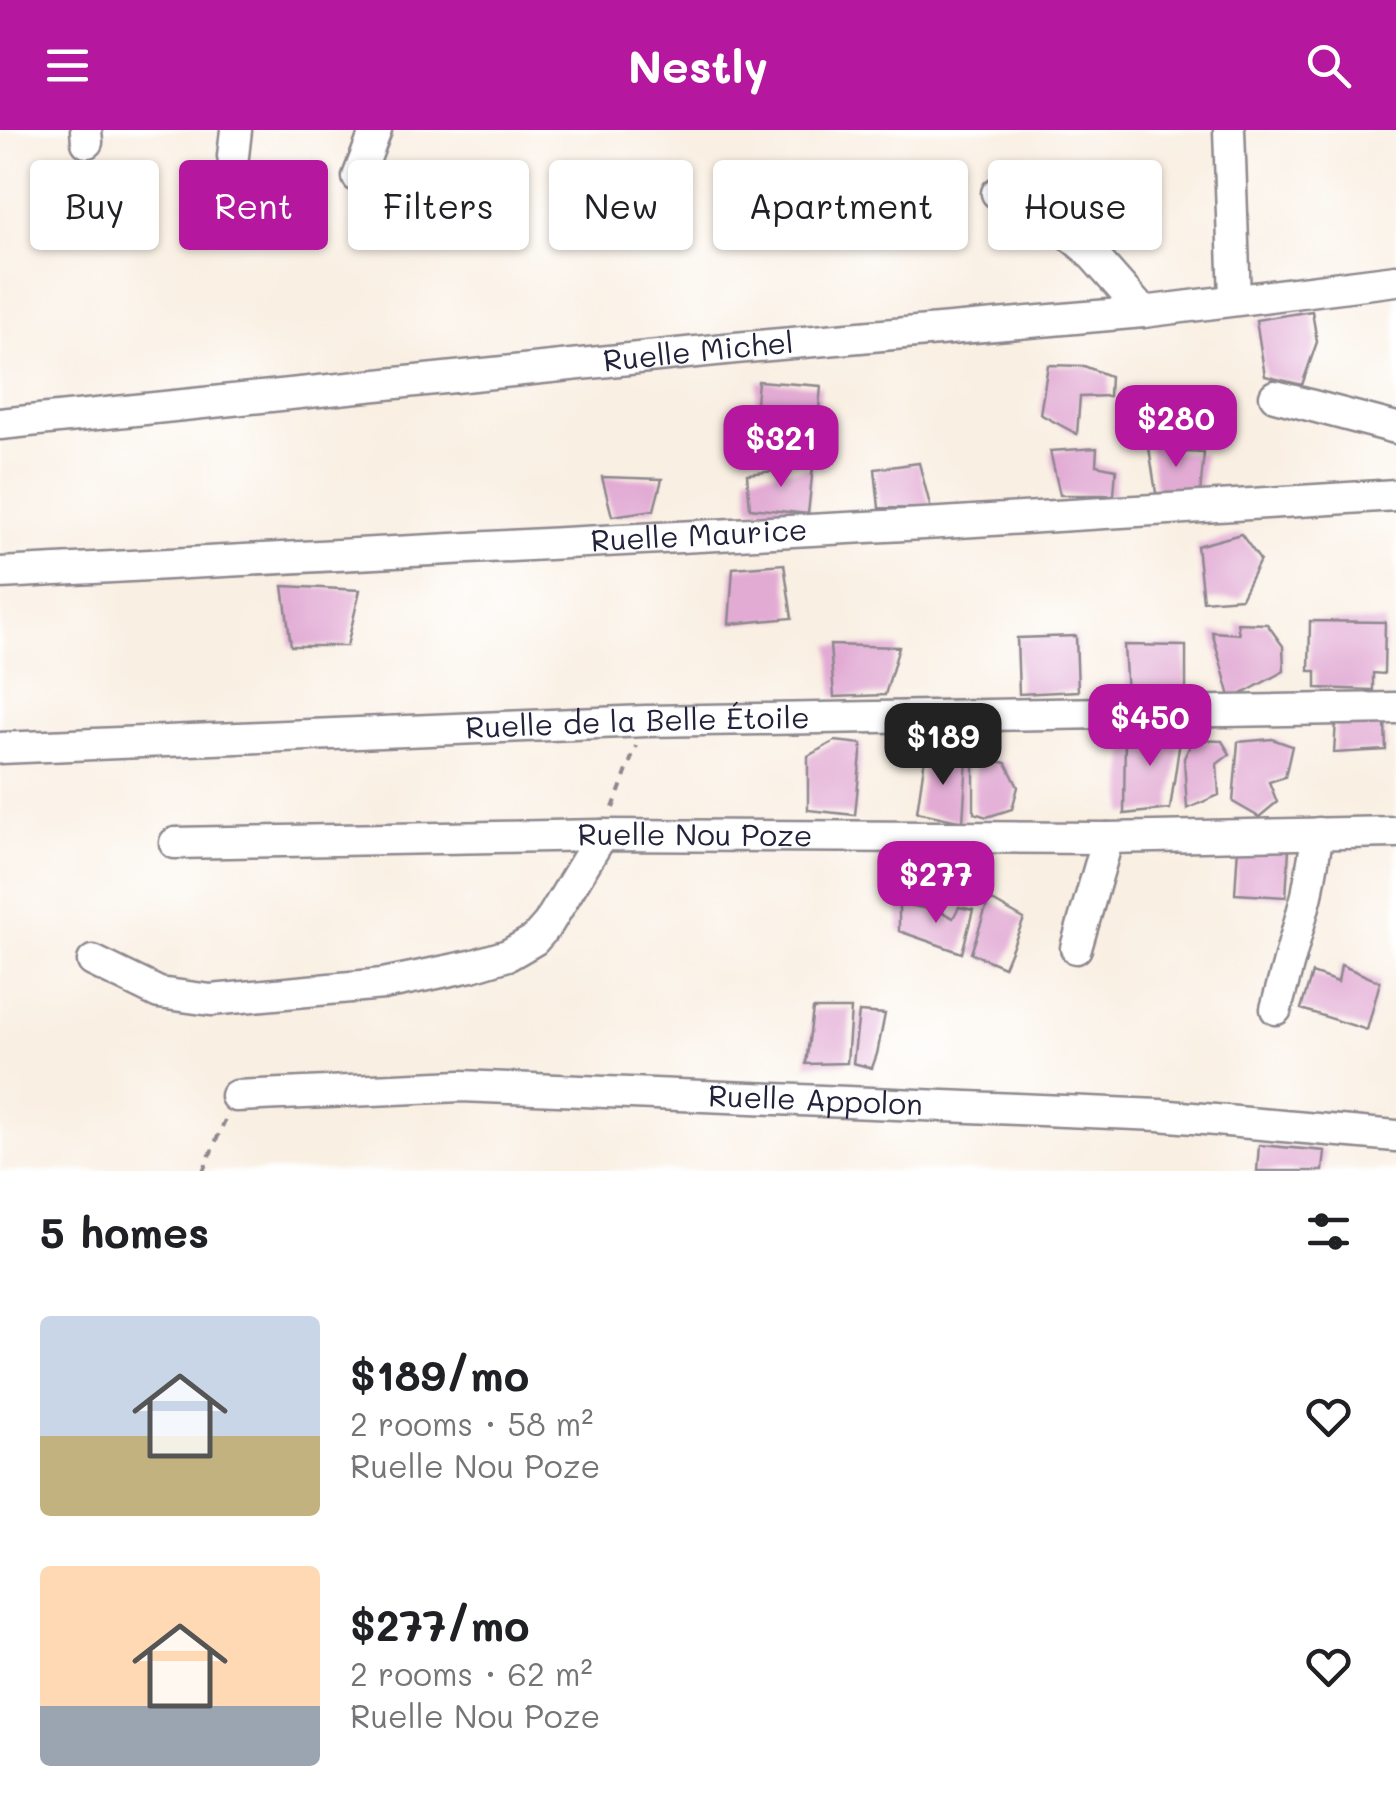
<!DOCTYPE html>
<html lang="en">
<head>
<meta charset="utf-8">
<style>
  body { margin:0; font-family:Mali,sans-serif; background:#f6f6f6; color:#202124; height:100vh; display:flex; flex-direction:column; font-size:38px; white-space:nowrap }
  * { box-sizing:border-box; margin:0 }
  p { font-size:32px; color:#757577 }
  .icon { flex:none; width:55px; height:55px; fill:none; stroke:currentColor; stroke-width:2; stroke-linecap:round; stroke-linejoin:round }
  .map { position:relative; height:1041px; overflow:hidden }
  .details { display:flex; flex-direction:column; background:#fff; flex:1 }
  .details>* { flex:none }
  .guide { position:absolute; left:30px; top:30px; width:1338px; height:90px; display:flex; gap:20px }
  .price { position:absolute; translate:-50% -85px; padding:0 22px; border-radius:20px; background:#b5179e; color:#fff; font-size:32px; line-height:65px; filter:drop-shadow(0 2px 5px #0008) }
  .price::after { content:''; position:absolute; left:50%; top:60px; width:30px; height:22px; margin-left:-15px; background:inherit; clip-path:polygon(0 0,100% 0,50% 100%) }
  .price.active { background:#222; color:#fff }
  ul { padding:0; list-style:none }
  li { display:flex; align-items:center; gap:30px; height:250px; padding:0 40px }
  li span { display:grid; place-items:center; flex:none; width:280px; height:200px; border-radius:10px; color:#555 }
  li>.icon { margin-inline-start:auto }
  span .icon { width:120px; height:120px; fill:#fffc; stroke-width:1 }
  li b { font-size:42px }
  h2 { display:flex; justify-content:space-between; align-items:center; height:120px; padding:0 40px; font-size:42px }
  .pill { padding:0 35px; border-radius:10px; background:#fff; box-shadow:0 2px 8px #0004; font-size:35px; line-height:90px }
  .pill.active { background:#b5179e; color:#fff }
  header { display:flex; justify-content:space-between; align-items:center; height:130px; padding:0 40px; background:#b5179e; color:#fff; font-size:45px; font-weight:700 }
  .map>svg:first-child { display:block }
  .building { fill:#e2abd4 }
  .lines { fill:none; stroke-linecap:round; stroke-linejoin:round }
  .minor-casing { stroke:#8e888e; stroke-width:35 }
  .path { stroke:#8e888e; stroke-width:4; stroke-dasharray:8 8; stroke-linecap:butt }
  .minor { stroke:#fff; stroke-width:30 }
  .labels { text-anchor:middle; stroke-width:8; stroke-linejoin:round; paint-order:stroke }
  .street-label { font-size:30px; fill:#22223b; stroke:#fff }
</style>
</head>
<body>
<header><svg class="icon" aria-label="menu" viewBox="0 0 24 24"><path d="M4 6h16M4 12h16M4 18h16"/></svg>Nestly<svg class="icon" aria-label="search" viewBox="0 0 24 24"><circle cx="10" cy="10" r="6"/><path d="M15 15l6 6"/></svg></header>
<div class="map">
<svg width="1396" height="1041" viewBox="0 0 1396 1041">
  <rect width="100%" height="100%" fill="#fff"/>
  <filter id="ink" filterUnits="userSpaceOnUse"><feTurbulence type="fractalNoise" baseFrequency=".01" numOctaves="2"/><feDisplacementMap in="SourceGraphic" scale="20" xChannelSelector="R" yChannelSelector="G"/><feConvolveMatrix kernelMatrix="1 2 1 2 8 2 1 2 1" color-interpolation-filters="sRGB"/></filter>
  <filter id="wash" filterUnits="userSpaceOnUse"><feTurbulence type="fractalNoise" baseFrequency=".0048" numOctaves="4" result="noise"/><feDisplacementMap in="SourceGraphic" scale="40" xChannelSelector="R" yChannelSelector="G"/><feGaussianBlur stdDeviation="2.25" result="paint"/><feColorMatrix in="noise" values="0 0 0 0 0 0 0 0 0 0 0 0 0 0 0 0 0 1.4 0 .05"/><feComposite in="paint" operator="in"/></filter>
  <g filter="url(#wash)">
    <rect width="100%" height="100%" fill="#f9efe2"/>
    <g id="blocks">
      <path class="building" d="M1312 181 1317 212 1302 255 1265 246 1256 190Z
        M1048 235 1084 236 1110 246 1109 266 1080 267 1077 304 1040 284Z
        M758 251 821 256 816 311 753 305Z
        M1148 311 1170 321 1204 323 1200 363H1156Z
        M1097 318 1096 335 1116 339 1114 365H1060L1050 321Z
        M919 333 931 379 879 378 875 339Z
        M813 337 808 384 750 378 747 344Z
        M602 347 662 349 654 380 612 386Z
        M1241 404 1260 430 1241 468 1203 471 1197 416Z
        M784 434 792 488 729 494 733 438Z
        M283 456 360 460 347 516H291Z
        M1310 491 1385 492 1384 544 1373 543V560L1316 558V541H1309Z
        M1237 493 1267 494 1283 516 1284 541 1231 570 1212 502 1239 504Z
        M1076 506 1078 561 1019 564 1017 508Z
        M830 515 899 517 885 565 834 567Z
        M1124 515 1186 516V567L1127 565Z
        M1336 591 1385 592 1386 620 1334 623Z
        M1182 597 1170 679 1124 684 1125 601 1170 600Z
        M1272 609 1292 616 1285 647 1269 652 1277 672 1259 687 1233 672 1238 612Z
        M1193 610 1222 611 1230 624 1217 634 1219 665 1187 679 1184 628Z
        M835 611 862 614 855 685 808 680V626Z
        M974 625 1006 633 1018 657 1012 679 987 687 974 683Z
        M925 628 967 629 963 692 917 682Z
        M1238 716 1289 719 1286 767 1235 764Z
        M989 769 1024 789 1004 837 971 823Z
        M899 773 942 782 953 788 959 777 973 780 962 823 899 801Z
        M1341 835 1380 852 1367 900 1301 879 1312 843 1338 852Z
        M813 879H851L847 933 806 934Z
        M859 882 885 884 877 924 872 938 853 933Z
        M1259 1015 1325 1021 1323 1041H1257Z"/>
    </g>
  </g>
  <g filter="url(#ink)">
    <use href="#blocks" fill-opacity="0" stroke="#8e888e" stroke-width="2.5"/>
    <g class="lines">
      <defs>
        <g id="minor">
          <path d="M86 0 87 12"/>
          <path d="M1229 0 1235 169"/>
          <path d="M233 26 236 0"/>
          <path d="M358 47 376 0"/>
          <path d="M997 63 1060 97 1089 121 1143 182"/>
          <path d="M1275 266 1396 298"/>
          <path id="s1" d="M0 294 735 218 1143 182 1396 150"/>
          <path id="s2" d="M0 443 942 393 1396 365"/>
          <path id="s3" d="M0 618 646 591 1396 578"/>
          <path id="s4" d="M175 713 602 705 1108 708 1396 702"/>
          <path d="M1076 818 1108 708"/>
          <path d="M93 831 159 863 211 870 383 854 471 836 508 825 534 810 548 794 602 705"/>
          <path d="M1276 879 1307 765 1318 703"/>
          <path id="s5" d="M236 966 461 956 1159 985 1396 1006"/>
        </g>
      </defs>
      <use href="#minor" class="minor-casing"/>
      <path class="path" d="M613 678 636 616
        M203 1041 225 990"/>
      <use href="#minor" class="minor"/>
    </g>
  </g>
  <g class="labels">
    <g class="street-label">
      <text dy="10" stroke="none"><textPath href="#s1" startOffset="702">Ruelle Michel</textPath></text>
      <text dy="10" stroke="none"><textPath href="#s2" startOffset="700">Ruelle Maurice</textPath></text>
      <text dy="10" stroke="none"><textPath href="#s3" startOffset="638">Ruelle de la Belle Étoile</textPath></text>
      <text dy="10" stroke="none"><textPath href="#s4" startOffset="520">Ruelle Nou Poze</textPath></text>
      <text dy="10" stroke="none"><textPath href="#s5" startOffset="580">Ruelle Appolon</textPath></text>
    </g>
  </g>
</svg>
<b class="price" style="left:1176px;top:340px">$280</b>
<b class="price" style="left:781px;top:360px">$321</b>
<b class="price" style="left:1150px;top:639px">$450</b>
<b class="price active" style="left:943px;top:658px">$189</b>
<b class="price" style="left:936px;top:796px">$277</b>
<div class="guide">
<a class="pill">Buy</a>
<a class="pill active">Rent</a>
<a class="pill">Filters</a>
<a class="pill">New</a>
<a class="pill">Apartment</a>
<a class="pill">House</a>
</div>
</div>
<section class="details">
<h2>5 homes<svg class="icon" aria-label="filters" viewBox="0 0 24 24"><path d="M4 7h16M4 17h16"/><circle cx="9" cy="7" r="2"/><circle cx="15" cy="17" r="2"/></svg></h2>
<ul>
<li><span style="background:linear-gradient(#c9d6e8 60%,#c2b280 0)"><svg class="icon" aria-label="home" viewBox="0 0 24 24"><path d="M3 11l9-7 9 7M6 9v11h12V9"/></svg></span><div><b>$189/mo</b><p>2 rooms · 58 m²</p><p>Ruelle Nou Poze</p></div><svg class="icon" aria-label="heart" viewBox="0 0 24 24"><path d="M12 20l-8-8c-3-5 5-10 8-4 3-6 11-1 8 4z"/></svg></li>
<li><span style="background:linear-gradient(#ffd9b3 70%,#9aa5b1 0)"><svg class="icon" aria-label="home" viewBox="0 0 24 24"><path d="M3 11l9-7 9 7M6 9v11h12V9"/></svg></span><div><b>$277/mo</b><p>2 rooms · 62 m²</p><p>Ruelle Nou Poze</p></div><svg class="icon" aria-label="heart" viewBox="0 0 24 24"><path d="M12 20l-8-8c-3-5 5-10 8-4 3-6 11-1 8 4z"/></svg></li>
</ul>
</section>
</body>
</html>
